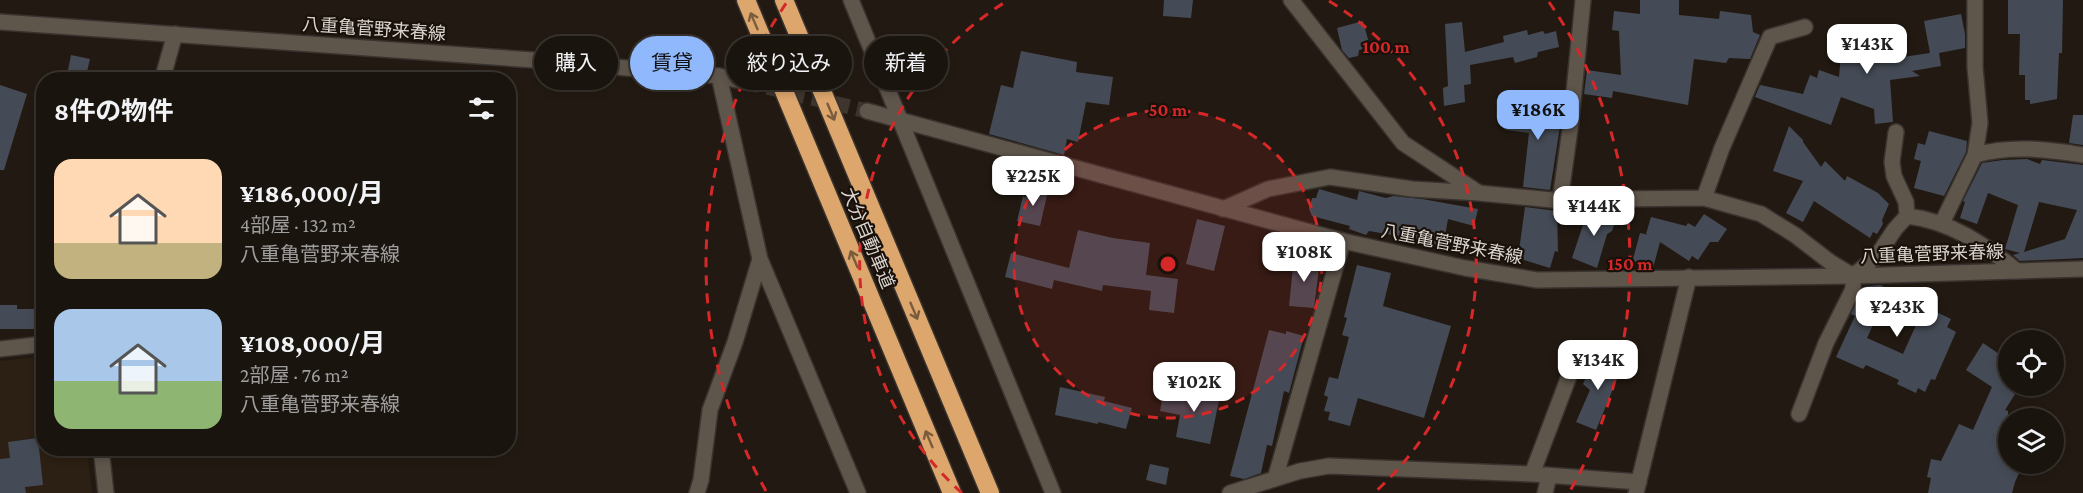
<!DOCTYPE html>
<html lang="ja">
<head>
<meta charset="utf-8">
<style>
  body { margin:0; font-family:"Crimson Pro","Noto Sans JP",serif; background:#27211c; color:#f1f3f6; height:100vh; display:flex; flex-direction:column; font-size:22px; white-space:nowrap }
  * { box-sizing:border-box; margin:0 }
  p { font-size:20px; color:#9f9e9e }
  .icon { flex:none; width:33px; height:33px; fill:none; stroke:currentColor; stroke-width:2; stroke-linecap:round; stroke-linejoin:round }
  .map { position:relative; flex:1; overflow:hidden }
  .side { position:absolute; left:36px; top:72px; width:480px; height:384px; display:flex; flex-direction:column; background:#1a140e; border-radius:24px; box-shadow:0 3px 9px #0003,0 0 0 2px #38332e }
  .side>* { flex:none }
  .banner { position:absolute; left:534px; top:36px; width:570px; height:54px; display:flex; gap:12px }
  .tools { position:absolute; left:1998px; top:330px; display:grid; gap:12px }
  .tools a { display:grid; place-items:center; width:66px; height:66px; border-radius:50%; background:#1a140e; box-shadow:0 3px 9px #0003,0 0 0 2px #38332e; font-size:30px }
  .price { position:absolute; translate:-50% -51px; padding:0 14px; border-radius:12px; background:#fff; color:#222; font-size:20px; line-height:39px; filter:drop-shadow(0 2px 3px #0008) }
  .price::after { content:''; position:absolute; left:50%; top:36px; width:18px; height:14px; margin-left:-9px; background:inherit; clip-path:polygon(0 0,100% 0,50% 100%) }
  .price.on { background:#90b8fd; color:#111 }
  ul { padding:0; list-style:none }
  li { display:flex; align-items:center; gap:18px; height:150px; padding:0 18px }
  li span { display:grid; place-items:center; flex:none; width:168px; height:120px; border-radius:18px; color:#555 }
  li>.icon { margin-inline-start:auto }
  span .icon { width:72px; height:72px; fill:#fffc; stroke-width:1 }
  li b { font-size:26px }
  h2 { display:flex; justify-content:space-between; align-items:center; height:72px; padding:0 18px; font-size:26px }
  .chip { padding:0 21px; border-radius:27px; background:#1a140e; box-shadow:0 3px 9px #0003,0 0 0 2px #38332e; font-size:21px; line-height:54px }
  .chip.on { background:#90b8fd; color:#111 }
  .map>svg:first-child { display:block }
  .built { fill:#2c1f13 }
  .building { fill:#454b56; fill-rule:evenodd }
  .lines { fill:none; stroke-linecap:round; stroke-linejoin:round }
  .secondary-tunnel { stroke:#3e362e; stroke-width:15; stroke-dasharray:15 8; stroke-linecap:butt }
  .minor-casing { stroke:#39332f; stroke-width:18 }
  .secondary-casing { stroke:#39332f; stroke-width:18 }
  .motorway-casing { stroke:#39332f; stroke-width:21 }
  .minor { stroke:#5e554b; stroke-width:15 }
  .secondary { stroke:#5e554b; stroke-width:15 }
  .motorway { stroke:#dca66d; stroke-width:18 }
  .oneway { stroke:#7a5c3c }
  .ring { fill:none; stroke:#d62828; stroke-width:3; stroke-dasharray:10 8 }
  .labels { text-anchor:middle; stroke-width:4.5; stroke-linejoin:round; paint-order:stroke }
  .street-label { font-size:18px; fill:#dbd5d0; stroke:#19110a }
  .centre { fill:#d62828; stroke:#19110a; stroke-width:3 }
  .ring-label { font-size:18px; text-anchor:middle; font-weight:bold; fill:#d62828; stroke:#19110a; stroke-width:4.5; stroke-linejoin:round; paint-order:stroke }
</style>
</head>
<body>
<div class="map">
<svg width="2083" height="493" viewBox="0 0 2083 493">
  <rect width="100%" height="100%" fill="#221a12"/>
  <path class="built" d="M43 356 44 448 87 449 92 493H0V361Z"/>
  <path class="building" d="M1164 0H1193L1191 18 1163 16Z
    M1640 0H1679V15L1719 19 1720 11 1751 15 1753 32 1760 35 1750 59 1729 58 1726 63 1694 59 1688 105 1613 91 1612 98 1584 94 1587 70 1621 75 1619 31 1612 30 1614 11 1640 14Z
    M2008 0H2063L2062 53H2059L2057 99 2030 104V100H2025V75H2019L2020 34H2008Z
    M1961 14 1965 34V48L1939 53 1941 66 1912 71 1920 76 1890 80 1893 122 1875 124 1874 109 1841 97 1831 125 1755 97 1760 85 1803 94 1810 75 1817 78 1819 70 1839 77 1843 32 1865 34 1862 63 1930 53 1924 21Z
    M1363 21 1370 47 1359 50 1358 56 1349 58 1342 50 1337 28Z
    M1462 22 1465 52 1504 42 1503 36 1527 30 1528 35 1543 31 1545 34 1556 31 1559 47 1538 52 1537 57 1515 63 1513 57 1470 65 1471 84 1464 85 1465 102 1444 106 1443 88 1448 86 1445 24Z
    M1021 51 1077 62 1076 72 1113 77 1109 105 1086 102 1078 142 1067 139 1064 155 989 134 1001 85 1013 88Z
    M71 55 90 59 85 80H66Z
    M0 85 27 94 4 170H0Z
    M1544 103 1563 107 1550 190 1523 187 1529 133 1506 130 1509 104 1545 108Z
    M2073 115H2083V145L2069 143Z
    M1789 126 1803 140V142L1821 167 1825 161 1845 181 1847 176 1878 193 1889 204 1882 220 1883 224 1877 234 1873 232 1870 238 1814 201 1803 222 1786 213 1803 181 1773 171Z
    M1929 131 1967 141 1966 152 1944 196 1914 188 1921 161 1914 159 1918 143 1925 145Z
    M2027 159 2040 164 2042 160 2083 165V258L2020 261 2013 255 2020 253 2005 249 2018 205 1988 193 1977 224 1960 218 1965 202 1963 201 1982 163 2003 160ZM2039 202 2077 210 2065 239 2024 252Z
    M1031 187 1048 191 1040 226 1017 221 1023 196 1028 198Z
    M1319 189 1357 200 1359 191 1386 198 1393 196 1422 199 1478 209 1474 226 1448 219 1443 247 1417 239 1369 231 1366 235 1349 229 1350 226 1312 216 1309 209 1312 198H1316Z
    M1525 207 1557 211 1558 252 1555 251 1550 268 1518 258Z
    M1597 210 1618 215 1612 231 1607 234 1597 268 1572 258 1587 213 1596 216Z
    M1704 214 1727 229 1718 242H1710L1698 260 1692 256 1689 261 1660 242 1653 268 1632 263 1640 233 1649 235 1646 234 1651 217 1686 226 1688 223 1695 227Z
    M1197 219 1225 226 1214 271 1186 264Z
    M1078 230 1113 238 1150 243 1146 275 1178 279 1174 313 1149 310 1151 291 1103 285 1102 291 1054 280 1052 289 1005 277 1011 253 1069 268Z
    M1294 257 1320 260 1314 308 1289 306Z
    M1357 265 1391 273 1383 306 1451 326 1424 418 1358 398 1350 426 1328 420 1330 412 1324 411 1328 397 1324 395 1329 377 1338 379 1349 337 1342 335 1347 318 1344 317Z
    M1880 285 1951 319 1947 327 1956 332 1935 380 1931 379 1925 392 1918 388 1916 393 1897 384 1899 380 1866 365 1863 369 1836 357 1855 316 1851 314 1863 287ZM1881 308 1916 325 1903 354 1867 338Z
    M0 305H17V309H44V329H0Z
    M1269 330 1286 334V331L1304 336 1289 393 1284 391 1272 446 1267 445 1261 473 1244 479 1230 476Z
    M1983 343 2005 358 2008 349V386H2020L2005 410 2008 411V464H2023L2015 482 2012 493H1928L1931 478 1927 477 1931 459 1941 461 1959 424 1973 430 1992 387 1966 370Z
    M1595 356 1622 367 1596 430 1576 422 1590 390 1583 384Z
    M1206 383 1222 386 1210 444 1176 437 1180 415 1160 411 1164 390 1202 398Z
    M1060 387 1105 397 1104 401 1132 408 1126 429 1098 422V424L1055 415Z
    M38 438 43 485 25 487 26 493H0V459L10 458 8 442Z
    M1150 464 1169 468 1166 485 1146 480Z"/>
  <g class="lines">
    <path class="secondary-tunnel" d="M745 82 867 111"/>
    <defs>
      <path id="minor" d="M851 0 1053 493
        M1291 0 1403 143 1479 193 1573 202 1616 199 1704 198 1761 214 1795 235 1830 262 1853 276
        M719 76 760 259 858 493
        M162 80 175 34
        M1975 155C2011 145 2046 149 2083 155
        M1704 198 1722 148 1770 37 1805 27
        M1560 201 1571 122 1583 0
        M1223 209 1268 189 1330 177 1412 189 1479 193
        M1907 216C1950 221 1984 244 2017 271
        M1942 223 1975 155 1980 123 1975 67V0
        M0 349 44 344
        M1799 414 1826 343 1853 289V276L1877 256 1895 229 1907 216 1906 202 1894 176 1892 162 1896 132
        M101 448 106 493
        M1532 474 1579 350
        M1275 479 1343 241
        M697 493 701 480 710 410 735 342 760 259
        M1230 493 1300 471 1329 466 1532 474 1639 482
        M1545 493 1549 476
        M1636 493 1689 277"/>
      <path id="secondary" d="M0 22 534 60 719 76 745 82
        M867 111 1343 241 1465 268 1537 280 1853 276 2083 269"/>
      <path id="motorway" d="M746 0 952 493
        M784 0 990 493"/>
    </defs>
    <use href="#minor" class="minor-casing"/>
    <use href="#secondary" class="secondary-casing"/>
    <use href="#motorway" class="motorway-casing"/>
    <use href="#minor" class="minor"/>
    <use href="#secondary" class="secondary"/>
    <use href="#motorway" class="motorway"/>
  </g>
  <defs><path id="oneway-shaft" d="M-6 0H5M1.5-3L5.5 0L1.5 3" fill="none" stroke-width="1.6" stroke-linecap="round" stroke-linejoin="round" transform="scale(1.5)"/></defs>
  <g class="oneway">
    <use href="#oneway-shaft" transform="translate(754 21) rotate(-113)"/>
    <use href="#oneway-shaft" transform="translate(831 112) rotate(67)"/>
    <use href="#oneway-shaft" transform="translate(854 259) rotate(-113)"/>
    <use href="#oneway-shaft" transform="translate(914 311) rotate(67)"/>
    <use href="#oneway-shaft" transform="translate(929 439) rotate(-113)"/>
  </g>
  <circle cx="1168" cy="264" r="154" fill="#d62828" fill-opacity=".12"/>
  <g class="ring">
    <circle cx="1168" cy="264" r="154"/>
    <path d="M962 493A308 308 0 0 1 1007 1M1329 1A308 308 0 0 1 1374 493"/>
    <path d="M766 491A462 462 0 0 1 787 2M1549 2A462 462 0 0 1 1570 491"/>
  </g>
  <g class="labels">
    <g class="street-label">
      <text transform="translate(374 29) rotate(4)" y="6">八重亀菅野来春線</text>
      <text transform="translate(868 238) rotate(67)" y="6">大分自動車道</text>
      <text transform="translate(1452 244) rotate(11)" y="6">八重亀菅野来春線</text>
      <text transform="translate(1932 254) rotate(-2)" y="6">八重亀菅野来春線</text>
    </g>
  </g>
  <circle cx="1168" cy="264" r="9" class="centre"/>
  <g class="ring-label">
    <text x="1386" y="53">100 m</text>
    <text x="1168" y="116">50 m</text>
    <text x="1630" y="270">150 m</text>
  </g>
</svg>
<div class="tools">
<a><svg class="icon" aria-label="locate" viewBox="0 0 24 24"><circle cx="12" cy="12" r="6"/><path d="M12 2v4M12 18v4M2 12h4M18 12h4"/></svg></a>
<a><svg class="icon" aria-label="layers" viewBox="0 0 24 24"><path d="M12 4l9 5-9 5-9-5zM3 14l9 5 9-5"/></svg></a>
</div>
<b class="price" style="left:1867px;top:75px">¥143K</b>
<b class="price on" style="left:1538px;top:141px">¥186K</b>
<b class="price" style="left:1033px;top:207px">¥225K</b>
<b class="price" style="left:1594px;top:237px">¥144K</b>
<b class="price" style="left:1304px;top:283px">¥108K</b>
<b class="price" style="left:1897px;top:338px">¥243K</b>
<b class="price" style="left:1598px;top:391px">¥134K</b>
<b class="price" style="left:1194px;top:413px">¥102K</b>
<div class="banner">
<a class="chip">購入</a>
<a class="chip on">賃貸</a>
<a class="chip">絞り込み</a>
<a class="chip">新着</a>
</div>
<section class="side">
<h2>8件の物件<svg class="icon" aria-label="filters" viewBox="0 0 24 24"><path d="M4 7h16M4 17h16"/><circle cx="9" cy="7" r="2"/><circle cx="15" cy="17" r="2"/></svg></h2>
<ul>
<li><span style="background:linear-gradient(#ffd9b3 70%,#c2b280 0)"><svg class="icon" aria-label="home" viewBox="0 0 24 24"><path d="M3 11l9-7 9 7M6 9v11h12V9"/></svg></span><div><b>¥186,000/月</b><p>4部屋 · 132 m²</p><p>八重亀菅野来春線</p></div></li>
<li><span style="background:linear-gradient(#a9c7e8 60%,#8fb573 0)"><svg class="icon" aria-label="home" viewBox="0 0 24 24"><path d="M3 11l9-7 9 7M6 9v11h12V9"/></svg></span><div><b>¥108,000/月</b><p>2部屋 · 76 m²</p><p>八重亀菅野来春線</p></div></li>
</ul>
</section>
</div>
</body>
</html>
